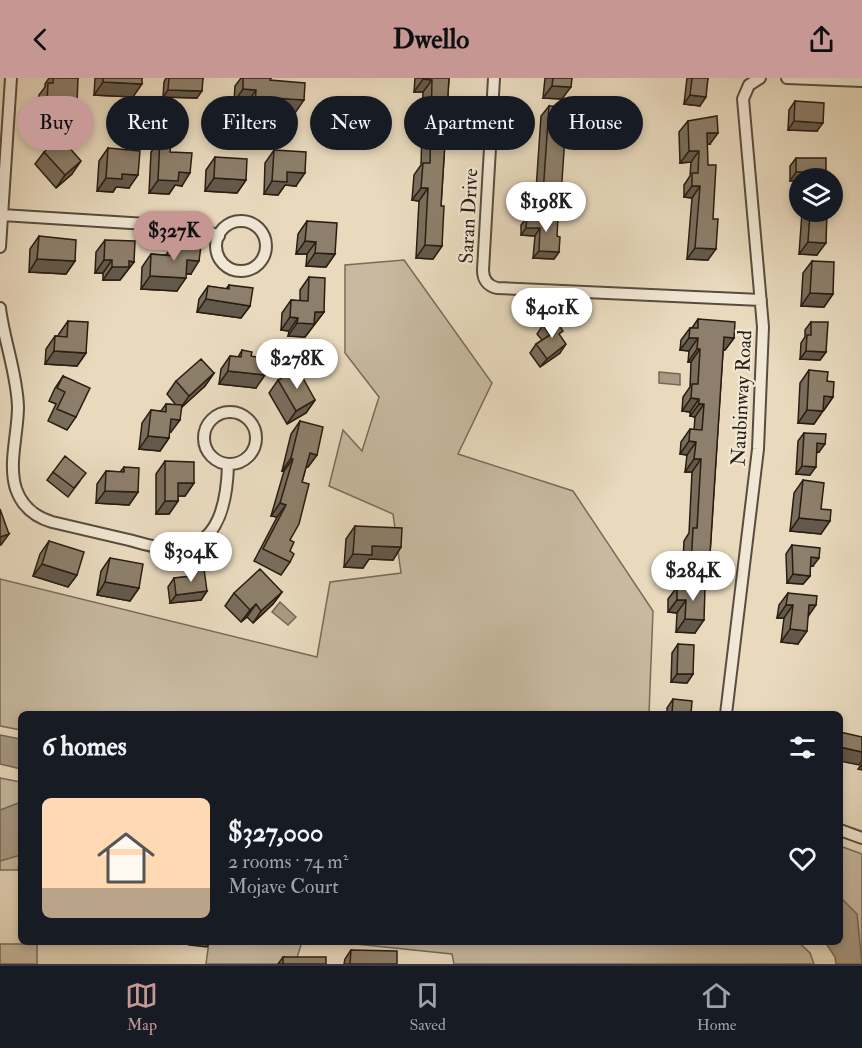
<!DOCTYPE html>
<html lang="en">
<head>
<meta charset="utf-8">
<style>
  body { margin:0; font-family:"IM FELL Double Pica",serif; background:#20242c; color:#f1f3f6; height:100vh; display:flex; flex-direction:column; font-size:22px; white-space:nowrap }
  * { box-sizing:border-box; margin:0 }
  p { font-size:20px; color:#9ea1a6 }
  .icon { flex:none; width:33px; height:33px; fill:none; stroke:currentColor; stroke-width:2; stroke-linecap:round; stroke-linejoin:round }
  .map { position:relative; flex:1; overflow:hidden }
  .side { position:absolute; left:18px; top:633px; width:825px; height:234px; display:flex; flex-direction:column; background:#171b24; border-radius:9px; box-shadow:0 3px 9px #0003 }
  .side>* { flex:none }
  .top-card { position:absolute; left:18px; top:18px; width:826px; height:54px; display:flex; gap:12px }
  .controls { position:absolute; left:789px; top:90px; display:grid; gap:12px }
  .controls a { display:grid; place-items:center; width:54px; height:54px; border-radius:50%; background:#171b24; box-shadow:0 3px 9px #0003; font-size:30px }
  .price { position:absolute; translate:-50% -51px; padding:0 14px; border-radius:21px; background:#fff; color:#222; font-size:20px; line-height:39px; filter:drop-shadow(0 2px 3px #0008) }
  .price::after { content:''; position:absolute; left:50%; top:36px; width:18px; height:14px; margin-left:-9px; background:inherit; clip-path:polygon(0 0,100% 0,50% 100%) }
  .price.selected { background:#c59692; color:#111 }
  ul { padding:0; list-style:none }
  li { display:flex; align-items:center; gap:18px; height:150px; padding:0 24px }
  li+li { border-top:2px solid #363941 }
  li span { display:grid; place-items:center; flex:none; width:168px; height:120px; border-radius:9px; color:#555 }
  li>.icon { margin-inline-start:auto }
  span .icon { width:72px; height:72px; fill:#fffc; stroke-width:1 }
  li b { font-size:26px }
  h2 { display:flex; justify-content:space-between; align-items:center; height:72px; padding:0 24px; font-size:26px }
  .chip { padding:0 21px; border-radius:27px; background:#171b24; box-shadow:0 3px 9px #0003; font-size:21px; line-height:54px }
  .chip.selected { background:#c59692; color:#111 }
  header { display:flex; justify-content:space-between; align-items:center; height:78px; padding:0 24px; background:#c59692; color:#111; font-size:27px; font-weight:700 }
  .menu { display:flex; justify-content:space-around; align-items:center; height:84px; border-top:2px solid #363941; background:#171b24; font-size:16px; color:#9ea1a6 }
  .menu a { display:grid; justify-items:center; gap:3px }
  .menu .selected { color:#c59692 }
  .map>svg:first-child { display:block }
  .green { fill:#c8baa1; stroke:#786c5a; stroke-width:1.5 }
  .water { fill:#a89a84; stroke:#756856; stroke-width:1.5 }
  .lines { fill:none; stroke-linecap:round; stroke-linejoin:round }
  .street-casing { stroke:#594c3d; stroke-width:14 }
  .street { stroke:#f1e7d5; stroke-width:10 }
  .wall { fill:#796d5c; stroke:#291d12; stroke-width:1.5 }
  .shaded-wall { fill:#63594b; stroke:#291d12; stroke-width:1.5 }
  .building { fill:#8d7f6b; stroke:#291d12; stroke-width:1.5 }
  .labels { text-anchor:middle; stroke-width:4.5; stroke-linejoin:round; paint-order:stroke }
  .street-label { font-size:20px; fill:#291d12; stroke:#f1e7d5 }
</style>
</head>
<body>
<header><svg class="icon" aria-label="back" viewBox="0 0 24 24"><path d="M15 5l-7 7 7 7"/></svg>Dwello<svg class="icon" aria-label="share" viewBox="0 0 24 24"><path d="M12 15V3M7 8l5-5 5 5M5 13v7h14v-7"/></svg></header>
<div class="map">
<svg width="862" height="886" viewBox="0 0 862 886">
  <rect width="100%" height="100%" fill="#e9dabe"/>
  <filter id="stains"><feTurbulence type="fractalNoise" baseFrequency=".00333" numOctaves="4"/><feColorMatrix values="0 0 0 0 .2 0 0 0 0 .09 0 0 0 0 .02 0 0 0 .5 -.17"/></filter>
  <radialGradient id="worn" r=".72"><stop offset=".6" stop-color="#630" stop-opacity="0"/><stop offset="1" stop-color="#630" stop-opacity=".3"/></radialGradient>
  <path class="green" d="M404 182 492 305 458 376 573 413 653 533 649 636H21V652L0 648V501L317 579 330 504 401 495 393 436 329 408 343 352 362 373 379 319 345 275V187Z
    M0 700 21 704V744H0Z
    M840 768 862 776V879L840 835Z
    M0 774 21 776 18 792H0Z
    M209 864H302L295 886H206Z
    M336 864H798L810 875 814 886H454L452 876Z
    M0 866H37V886H0Z"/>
  <path class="water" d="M659 294 680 296V307L659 305Z
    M280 524 296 539 288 547 272 534Z
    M0 657 21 661V691L0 686Z
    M21 724V777L0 783V732Z
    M840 819 857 836 862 886H836L835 879 825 864H840Z"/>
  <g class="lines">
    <defs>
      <path id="street" d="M494 0 483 192C483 202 488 208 497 210L761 222
        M787 0 862 3
        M2 137 195 149 219 158
        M216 168a25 25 0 1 1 50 0a25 25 0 1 1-50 0Z
        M0 169 11 0
        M0 230C4 263 17 295 18 329 18 355 8 386 16 411 22 428 35 439 52 444 77 450 103 456 129 462 144 466 159 471 174 471 220 470 227 422 228 387
        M204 360a26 26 0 1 1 52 0a26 26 0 1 1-52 0Z
        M726 636 758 371 763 249 743 21 749 7 760 0
        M840 752 862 760"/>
    </defs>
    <use href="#street" class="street-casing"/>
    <use href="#street" class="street"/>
  </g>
  <path class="wall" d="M49 0H78L68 38 38 37 39 17 45 9V6Z
    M95 0H142L133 19 94 17Z
    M166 0H203L197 20 163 19 164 4Z
    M241 0H271L270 2 295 35 270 33 265 40 246 39 247 25 234 24 235 8Z
    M415 0H449L441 128 442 168 433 181 416 180 419 123 412 122 414 97 421 87 423 14H414Z
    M545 0H572L562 21 543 20Z
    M687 0H708L700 28 684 26Z
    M795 23 817 53 788 52 789 32Z
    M549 28 561 117 554 128 535 127 541 38Z
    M688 43 710 66H707L708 182 687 181 692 120 684 119V107L690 98 691 84 680 85 679 54Z
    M160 61 170 74 182 108 175 107 169 116 149 115 151 74Z
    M108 70 129 110 116 109 113 114 97 113 99 83Z
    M274 72 296 108 285 107 278 117 264 116 265 85Z
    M44 74 72 96 56 110 35 86Z
    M215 79 246 102 237 115 205 113 206 92Z
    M796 80 826 100H800V103H790V88Z
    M802 134H810L817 177 799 176Z
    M527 139 557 158 559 174 554 181 533 180 535 158 521 157V147Z
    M307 143 335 176 326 189 306 188 307 176H296L298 156Z
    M39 158 75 183 66 196 29 194 30 171Z
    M105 162 134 184 120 202H103V195H95L96 174Z
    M174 166 191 196H186L177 213 141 211 142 189 151 176 166 177Z
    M812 183 833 216 824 229 801 228 803 195Z
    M309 199 324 234 305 259 288 258 289 253 281 252 282 235 291 222 300 223V212Z
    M229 207 250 228 241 240 197 234 199 221 208 208 226 211Z
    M698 241 734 260 725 272H723L709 491 700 504 682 503 684 463 689 455 692 394H685L687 377 680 376 681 364 690 351 694 352 695 339 690 338V334L682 333 683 319 690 309 691 284H688L689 273 680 272 681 262 690 250H692Z
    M68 243 86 275 77 288 45 286 46 271 55 258H58L59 256Z
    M811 244 826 274 820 282 800 281 801 265 805 259V252Z
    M543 247 560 258V275L540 289 530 275 536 266 542 262 537 256Z
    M242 272 251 278 256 310 219 306 221 291 230 278 238 279Z
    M809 292 827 303 833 319 824 332H823L814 346 798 345 800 305Z
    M214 295 205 308 181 329 171 354H169V360L160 373 139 371 142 345 151 332 161 333 166 326 176 327 167 316 176 303Z
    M63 298 76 339 67 352 48 343 56 326 49 323 55 310Z
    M278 302 315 322 306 335 287 346 269 315Z
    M300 343 317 377 308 389H306L302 404 290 462V484L281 497 254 483 277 439 271 438 284 393H282L291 356Z
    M804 355 819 374H817L810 397 796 396 798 363Z
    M165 383 194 405 185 418H178V423L169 436H156V396Z
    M124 389 138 414 129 427 96 425 97 406 106 393 120 394Z
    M53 394 80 403 68 419 47 402Z
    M803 402 821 431V456L790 453 794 415Z
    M355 448 401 469 393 482 369 481 363 490 344 489 346 461Z
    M49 463 77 497 68 509 33 498 40 476Z
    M792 467 813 488H810V498L803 506 787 505 786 476Z
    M110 480 139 510 130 523 97 517 101 493Z
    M191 492 207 513 201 522 170 525 168 509 174 500 187 499Z
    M677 509 705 510 695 555 676 554 677 535 668 534V521Z
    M282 514 273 526 253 545 247 539 241 544 225 528 234 515Z
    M788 515 808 539 798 566 781 564 784 540H777L779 527Z
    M678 566 693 596 687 605 671 604 672 575Z
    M673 621 691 636H667V630Z
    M351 872 397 886H344L345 881Z
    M283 879 326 886H278Z"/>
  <path class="shaded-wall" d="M423 1 432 2 423 14H414Z
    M103 4 142 6 133 19 94 17Z
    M552 8 571 9 562 21 543 20Z
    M243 11 256 12 247 25 234 24Z
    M168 12 202 13 197 20 163 19Z
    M690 17 706 19 700 28 684 26Z
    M274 20 304 22 295 35 270 33 265 40 246 39 255 26Z
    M47 24 77 25 68 38 38 37Z
    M794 43 823 45 817 53 788 52Z
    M707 55H718L710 66 699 67Z
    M689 73H699L691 84 680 85Z
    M81 83 72 96 56 110 65 97Z
    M179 94 190 95 182 108 175 107 169 116 149 115 158 102Z
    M287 94 305 95 296 108 285 107 278 117 264 116 272 103Z
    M796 94H810L805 100H800V103H790Z
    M122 96 138 97 129 110 116 109 113 114 97 113 106 100Z
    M214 100 246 102 237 115 205 113Z
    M692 108H700L692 120 684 119Z
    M421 110H428L419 123 412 122Z
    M543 116 561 117 554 128 535 127Z
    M526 150H540L535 158 521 157Z
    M305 163 316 164 307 176H296Z
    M808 164 826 165 817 177 799 176Z
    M425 167 442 168 433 181 416 180Z
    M695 170 716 171 708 182 687 181Z
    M539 173 559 174 554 181 533 180Z
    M315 175 335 176 326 189 306 188Z
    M37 181 75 183 66 196 29 194Z
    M104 182H112L103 195H95Z
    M187 182 199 183 191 196 178 195Z
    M129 183 134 184 120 202H103L112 189Z
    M150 198 186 200 177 213 141 211Z
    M810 215 833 216 824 229 801 228Z
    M206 221 250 228 241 240 197 234Z
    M315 234H324L305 259 288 258 297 245Z
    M290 239 298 240 289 253 281 252Z
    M724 259 734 260 725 272H715Z
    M689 260H698L689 273 680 272Z
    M566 266 560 275 540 289 547 281Z
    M697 271H700L691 284H688Z
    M54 273 86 275 77 288 45 286Z
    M806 273 826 274 820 282 800 281Z
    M228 293 265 297 256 310 219 306Z
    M214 295 205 308 180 331 189 318Z
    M824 318 833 319 824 332 815 331Z
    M691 320 699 321 690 334 682 333Z
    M315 322 306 335 287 346 296 333Z
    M699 326H704L695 339 690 338Z
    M807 332 823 333 814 346 798 345Z
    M171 341 180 342 171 354 162 353Z
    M148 358 169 360 160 373 139 371Z
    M689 363 696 364 687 377 680 376Z
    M817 365 825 366 819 374H811Z
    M310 375 317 377 308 389 301 388Z
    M291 380 293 381 284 393H282Z
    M694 381H701L692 394H685Z
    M802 388 816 389 810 397 796 396Z
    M178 405H194L185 418H169Z
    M105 413 138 414 129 427 96 425Z
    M165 423H178L169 436H156Z
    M280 425 286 427 277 439 271 438Z
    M799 440 830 443 821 456 790 453Z
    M9 456 1 467H0V459Z
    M372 468 401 469 393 482 369 481 363 490 344 489 353 476Z
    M811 479 819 480 813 488H805Z
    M42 486 77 497 68 509 33 498Z
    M691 490 709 491 700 504 682 503Z
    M793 496 810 498 803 506 787 505Z
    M105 504 139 510 130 523 97 517Z
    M207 513 201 522 170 525 176 517Z
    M282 514 273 526 253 545 261 533Z
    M677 522H686L677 535 668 534Z
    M256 526 247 539 241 544 250 532Z
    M786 527H793L784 540H777Z
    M809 527H816L807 540Z
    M685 541 704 542 695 555 676 554Z
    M790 551 807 553 798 566 781 564Z
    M677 596H693L687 605 671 604Z
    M840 669 862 674V683L859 687 840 683Z
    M862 686V692L858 691Z
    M191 864H210L207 869 189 867Z"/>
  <path class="building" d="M53 0H78L77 25 47 24 48 5H53Z
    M103 0H142V6L103 4Z
    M169 0H203L202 13 168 12Z
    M243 0H271L270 2 305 5 304 22 274 20V27L255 26 256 12 243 11Z
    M423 0H449L441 128H444L442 168 425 167 428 110H421L423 85H430L432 2 423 1Z
    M553 0H572L571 9 552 8Z
    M692 0H708L706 19 690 17Z
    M795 23 824 25 823 45 794 43Z
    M549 28 567 29 561 117 543 116Z
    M717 38 718 55H707L708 87H716L713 141H718L716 171 695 170 700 108H692V95H698L699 73H689L688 43Z
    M60 59 81 83 65 97 44 74Z
    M160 61H171L170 74 192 75 190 95 179 94 178 103 158 102Z
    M108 70 140 73 138 97 122 96V101L106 100Z
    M274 72 306 74 305 95 287 94V104L272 103Z
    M215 79 247 81 246 102 214 100Z
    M796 80H826V100H810V94H796Z
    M810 134H827L826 165 808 164Z
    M527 139H558L557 158 560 159 559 174 539 173 540 150H526Z
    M307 143 337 145 335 176 315 175 316 164 305 163Z
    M39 158 76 162 75 183 37 181Z
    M105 162 135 163 134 184 129 183V189H112V182H104Z
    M174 166 201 168 199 183 187 182 186 200 150 198 151 176 173 178Z
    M812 183 834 184 833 216 810 215Z
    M309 199 325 200 324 234H315L314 246 297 245 298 240 290 239 291 222 308 223Z
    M229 207 253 210 250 228 206 221 208 208 229 211Z
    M554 240 563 253 559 256 566 266 547 281 536 266 550 257 543 247Z
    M698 241 735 244 734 260 724 259 709 491 691 490 693 450H697L701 381H694L696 364 689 363 690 351 702 352 704 326H699V321L691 320 692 306H698L700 271H697L698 260H689L690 250H698Z
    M68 243 88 244 86 275 54 273 55 258 67 259Z
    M811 244H828L826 274 806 273 807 257H811Z
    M242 272 252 274 251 278 267 281 265 297 228 293 230 278 241 279Z
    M201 281 214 295 189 318 176 303Z
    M298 291 315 322 296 333 278 302Z
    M809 292 828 294 827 303 834 304 833 319 824 318 823 333 807 332Z
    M63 298 90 310 76 339 57 331 65 314 57 310Z
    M166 326 182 327 180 342 171 341 169 360 148 358 151 332 166 334Z
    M300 343 323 349 317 377 310 375 302 404 309 406 299 446 290 462 294 464 290 473 294 476 290 484 263 471 286 427 280 425 293 381 291 380Z
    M804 355 826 356 825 366 817 365 816 389 802 388Z
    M65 378 86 395 74 410 53 394Z
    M165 383 194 384V405H178V423H165Z
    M124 389 139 390 138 414 105 413 106 393 124 394Z
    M803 402 824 405 821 431 831 432 830 443 799 440Z
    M0 431 9 456 0 459Z
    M355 448 402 450 401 469 372 468V477L353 476Z
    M49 463 84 474 77 497 42 486Z
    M792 467 820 470 819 480 811 479 810 498 793 496Z
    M110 480 143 486 139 510 105 504Z
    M204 491 207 513 176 517 174 500 192 498 191 492Z
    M260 491 282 514 261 533 256 526 250 532 234 515Z
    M677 509 705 510 704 542 685 541 686 522H677Z
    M788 515 817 518 816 527H809L807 553 790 551 793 527H786Z
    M678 566 694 567 693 596H677Z
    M673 621 692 623 691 636H672Z
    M840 654 862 659V674L840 669Z
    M351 872 397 873V886H350Z
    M283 879H326V886H283Z"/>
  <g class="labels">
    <g class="street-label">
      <text transform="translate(468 138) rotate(-87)" y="7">Saran Drive</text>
      <text transform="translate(741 320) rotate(-87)" y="7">Naubinway Road</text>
    </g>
  </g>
  <rect width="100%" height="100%" filter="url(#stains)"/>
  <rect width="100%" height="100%" fill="url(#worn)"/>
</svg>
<div class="controls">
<a><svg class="icon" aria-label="layers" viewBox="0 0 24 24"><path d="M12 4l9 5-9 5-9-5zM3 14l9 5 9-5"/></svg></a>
</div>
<b class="price" style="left:546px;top:155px">$198K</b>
<b class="price selected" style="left:174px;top:184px">$327K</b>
<b class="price" style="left:552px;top:261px">$401K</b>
<b class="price" style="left:297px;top:312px">$278K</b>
<b class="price" style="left:191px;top:505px">$304K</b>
<b class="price" style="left:693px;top:524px">$284K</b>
<div class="top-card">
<a class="chip selected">Buy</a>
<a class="chip">Rent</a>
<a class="chip">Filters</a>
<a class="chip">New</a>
<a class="chip">Apartment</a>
<a class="chip">House</a>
</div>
<section class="side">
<h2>6 homes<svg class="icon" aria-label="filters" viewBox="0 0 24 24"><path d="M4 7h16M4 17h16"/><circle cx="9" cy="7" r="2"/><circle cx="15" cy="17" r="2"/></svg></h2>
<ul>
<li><span style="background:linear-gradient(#ffd9b3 75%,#b9a48a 0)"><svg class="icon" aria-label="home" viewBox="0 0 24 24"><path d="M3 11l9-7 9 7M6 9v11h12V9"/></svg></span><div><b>$327,000</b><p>2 rooms · 74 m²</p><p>Mojave Court</p></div><svg class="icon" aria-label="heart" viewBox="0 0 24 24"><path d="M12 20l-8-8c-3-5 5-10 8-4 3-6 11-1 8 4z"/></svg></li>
</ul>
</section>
</div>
<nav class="menu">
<a class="selected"><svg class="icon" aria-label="map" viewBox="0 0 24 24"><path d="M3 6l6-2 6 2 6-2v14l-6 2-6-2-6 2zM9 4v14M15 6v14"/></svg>Map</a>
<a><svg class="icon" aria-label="saved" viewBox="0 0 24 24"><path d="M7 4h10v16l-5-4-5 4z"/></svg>Saved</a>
<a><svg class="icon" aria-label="home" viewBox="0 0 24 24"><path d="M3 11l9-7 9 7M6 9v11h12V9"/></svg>Home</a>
</nav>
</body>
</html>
